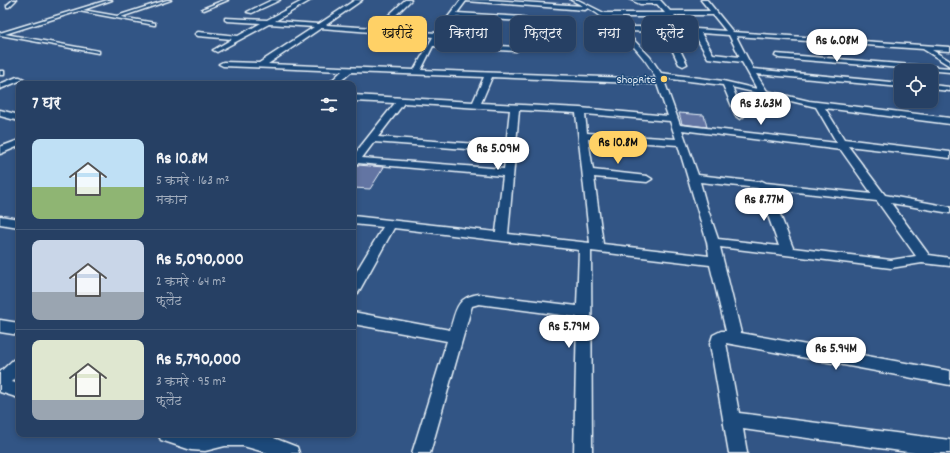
<!DOCTYPE html>
<html lang="hi">
<head>
<meta charset="utf-8">
<style>
  body { margin:0; font-family:Dekko,"Playpen Sans Deva",sans-serif; background:#2e476a; color:#f1f3f6; height:100vh; display:flex; flex-direction:column; font-size:15px; white-space:nowrap }
  * { box-sizing:border-box; margin:0 }
  p { font-size:13px; color:#a4afbf }
  .icon { flex:none; width:22px; height:22px; fill:none; stroke:currentColor; stroke-width:2; stroke-linecap:round; stroke-linejoin:round }
  .map { position:relative; flex:1; overflow:hidden }
  .details { position:absolute; left:16px; top:81px; width:340px; height:356px; display:flex; flex-direction:column; background:#264064; border-radius:8px; box-shadow:0 2px 6px #0003,0 0 0 1px #425978 }
  .details>* { flex:none }
  .top-card { position:absolute; left:368px; top:16px; width:380px; height:36px; display:flex; gap:8px }
  .tools { position:absolute; left:894px; top:64px; display:grid; gap:8px }
  .tools a { display:grid; place-items:center; width:44px; height:44px; border-radius:8px; background:#264064; box-shadow:0 2px 6px #0003,0 0 0 1px #425978; font-size:20px }
  .price { position:absolute; translate:-50% -34px; padding:0 9px; border-radius:14px; background:#fff; color:#222; font-size:13px; line-height:26px; filter:drop-shadow(0 1px 2px #0008) }
  .price::after { content:''; position:absolute; left:50%; top:24px; width:12px; height:9px; margin-left:-6px; background:inherit; clip-path:polygon(0 0,100% 0,50% 100%) }
  .price.active { background:#ffd166; color:#111 }
  ul { padding:0; list-style:none }
  li { display:flex; align-items:center; gap:12px; height:100px; padding:0 16px }
  li+li { border-top:1px solid #425978 }
  li span { display:grid; place-items:center; flex:none; width:112px; height:80px; border-radius:8px; color:#555 }
  li>.icon { margin-inline-start:auto }
  span .icon { width:48px; height:48px; fill:#fffc; stroke-width:1 }
  li b { font-size:17px }
  h2 { display:flex; justify-content:space-between; align-items:center; height:48px; padding:0 16px; font-size:17px }
  .pill { padding:0 14px; border-radius:8px; background:#264064; box-shadow:0 2px 6px #0003,0 0 0 1px #425978; font-size:14px; line-height:36px }
  .pill.active { background:#ffd166; color:#111 }
  .map>svg:first-child { display:block }
  .building { fill:#6475a3; stroke:#e8f1f8 }
  .lines { fill:none; stroke-linecap:round; stroke-linejoin:round }
  .lane-casing { stroke:#e8f1f8; stroke-width:3 }
  .street-casing { stroke:#e8f1f8; stroke-width:3 }
  .lane { fill:#1f4a7a; fill-rule:evenodd }
  .street { fill:#1f4a7a; fill-rule:evenodd }
  .poi-dot { fill:#ffd166; stroke:#1f4a7a; stroke-width:1.5 }
  .labels { text-anchor:middle; stroke-width:3; stroke-linejoin:round; paint-order:stroke }
  .far-poi-label { font-size:12px; fill:#e8f1f8; stroke:#1f4a7a; text-anchor:end }
</style>
</head>
<body>
<div class="map">
<svg width="950" height="453" viewBox="0 0 950 453">
  <rect width="100%" height="100%" fill="#325585"/>
  <filter id="ink" filterUnits="userSpaceOnUse"><feTurbulence type="fractalNoise" baseFrequency=".025" numOctaves="2"/><feDisplacementMap in="SourceGraphic" scale="8" xChannelSelector="R" yChannelSelector="G"/><feConvolveMatrix kernelMatrix="1 2 1 2 8 2 1 2 1" color-interpolation-filters="sRGB"/></filter>
  <g filter="url(#ink)">
    <path class="building" d="M679 113 704 115 707 127 682 124Z
      M357 165 384 167 370 189 353 188V171Z"/>
    <g class="lines">
      <defs>
        <path id="lane" d="M13 0H16L9 7H7V5Z
          M108 0H112L83 10 117 16 167 0H171L121 17 155 23V25H154L79 11 5 34 99 51V53H98L0 35V33Z
          M224 0H228L204 10 202 9Z"/>
        <path id="street" d="M272 0H280L252 13 247 12Z
          M304 0H311L275 21 319 24 355 0H362L326 25 375 28 405 0H411L382 29 436 33 461 0H492L583 6 571 0H578L604 13H665L657 4H640L631 0H660L670 11H710L701 0H707L733 32 950 47V51L932 50 950 61V66L923 49 736 36 753 69 901 83V87L756 74 767 91 809 101 950 118V124L825 108 844 139 950 152V158L848 146 885 195 950 207V213L891 203 929 255 950 258V266L922 263 891 268 720 247 741 333 950 371V385L726 343 739 413 950 440V453H915L743 429 747 453H729L710 344 713 335 721 331H726L710 265 591 251 592 453H574L577 317 479 304 472 306 471 309 430 453H412L447 341 353 324V312L450 330C456 311 456 297 479 294L577 306 579 250 394 228 358 293 353 294V277L383 227 353 224V216L496 232 503 176 358 163 353 166V156L395 103 353 101V95L473 102 484 77 351 72 337 84H328L342 71 223 66 219 64 223 62 259 63 314 27 269 24 217 52 213 50 215 49 232 39 198 36 195 34 198 32 238 36 261 23 227 21 225 20V18L267 20ZM466 1 585 10 588 8C608 18 648 57 656 79L421 70 433 46 516 51 519 49 516 47 436 42 454 17 523 21 526 19 523 17 457 13ZM674 15H713L726 31 666 27H620L609 17H669L672 20H676L677 19ZM321 28 433 37 414 70 268 64ZM625 31 664 32 679 64 683 66 687 64 671 32 694 33 708 58 742 62 757 89 723 81 661 73 650 57ZM701 33 729 35 740 57 713 54ZM492 77 657 84 668 116 580 108 481 103ZM663 78 723 85 736 116 740 119 744 116 732 87 816 107 837 143 680 125ZM404 103 510 110 506 146 378 137ZM519 110 576 113 590 243 508 234ZM585 114 670 121 676 139 587 133ZM682 130 841 150 872 194 766 183 762 181 758 182 698 175ZM588 139 678 145 707 242 709 256 603 244 594 177 647 182 652 179 647 176 593 170ZM374 142 506 152 504 169 362 158ZM700 182 758 188 779 246 718 239 706 204ZM770 189 877 201 916 256 891 260 793 248Z
          M776 54 950 68V72L779 58 775 56Z
          M0 71H4V75H0Z
          M17 77H20L24 79 0 89V84Z
          M931 85 950 87V91L931 89Z
          M0 110 19 115V121L0 116Z
          M19 140V146L0 154V147Z
          M0 216 19 219V227L0 224Z
          M0 320 19 323V335L0 332Z
          M19 358V375L12 382 19 384V398L0 392V372L13 360Z
          M158 434H276L274 438 297 447 299 453H268L243 446H225L205 451 191 450 161 440Z"/>
      </defs>
      <use href="#lane" class="lane-casing"/>
      <use href="#street" class="street-casing"/>
      <use href="#lane" class="lane"/>
      <use href="#street" class="street"/>
    </g>
  </g>
  <circle class="poi-dot" cx="664" cy="79" r="4"/>
  <g class="labels">
    <g class="far-poi-label">
      <text x="656" y="83">ShopRite</text>
    </g>
  </g>
</svg>
<div class="tools">
<a><svg class="icon" aria-label="locate" viewBox="0 0 24 24"><circle cx="12" cy="12" r="6"/><path d="M12 2v4M12 18v4M2 12h4M18 12h4"/></svg></a>
</div>
<b class="price" style="left:837px;top:63px">Rs 6.08M</b>
<b class="price" style="left:761px;top:126px">Rs 3.63M</b>
<b class="price active" style="left:618px;top:165px">Rs 10.8M</b>
<b class="price" style="left:498px;top:171px">Rs 5.09M</b>
<b class="price" style="left:764px;top:222px">Rs 8.77M</b>
<b class="price" style="left:569px;top:349px">Rs 5.79M</b>
<b class="price" style="left:836px;top:371px">Rs 5.94M</b>
<div class="top-card">
<a class="pill active">खरीदें</a>
<a class="pill">किराया</a>
<a class="pill">फ़िल्टर</a>
<a class="pill">नया</a>
<a class="pill">फ़्लैट</a>
</div>
<section class="details">
<h2>7 घर<svg class="icon" aria-label="filters" viewBox="0 0 24 24"><path d="M4 7h16M4 17h16"/><circle cx="9" cy="7" r="2"/><circle cx="15" cy="17" r="2"/></svg></h2>
<ul>
<li><span style="background:linear-gradient(#bfe0f5 60%,#8fb573 0)"><svg class="icon" aria-label="home" viewBox="0 0 24 24"><path d="M3 11l9-7 9 7M6 9v11h12V9"/></svg></span><div><b>Rs 10.8M</b><p>5 कमरे · 163 m²</p><p>मकान</p></div></li>
<li><span style="background:linear-gradient(#c9d6e8 65%,#9aa5b1 0)"><svg class="icon" aria-label="home" viewBox="0 0 24 24"><path d="M3 11l9-7 9 7M6 9v11h12V9"/></svg></span><div><b>Rs 5,090,000</b><p>2 कमरे · 64 m²</p><p>फ़्लैट</p></div></li>
<li><span style="background:linear-gradient(#dfe7d0 75%,#9aa5b1 0)"><svg class="icon" aria-label="home" viewBox="0 0 24 24"><path d="M3 11l9-7 9 7M6 9v11h12V9"/></svg></span><div><b>Rs 5,790,000</b><p>3 कमरे · 95 m²</p><p>फ़्लैट</p></div></li>
</ul>
</section>
</div>
</body>
</html>
